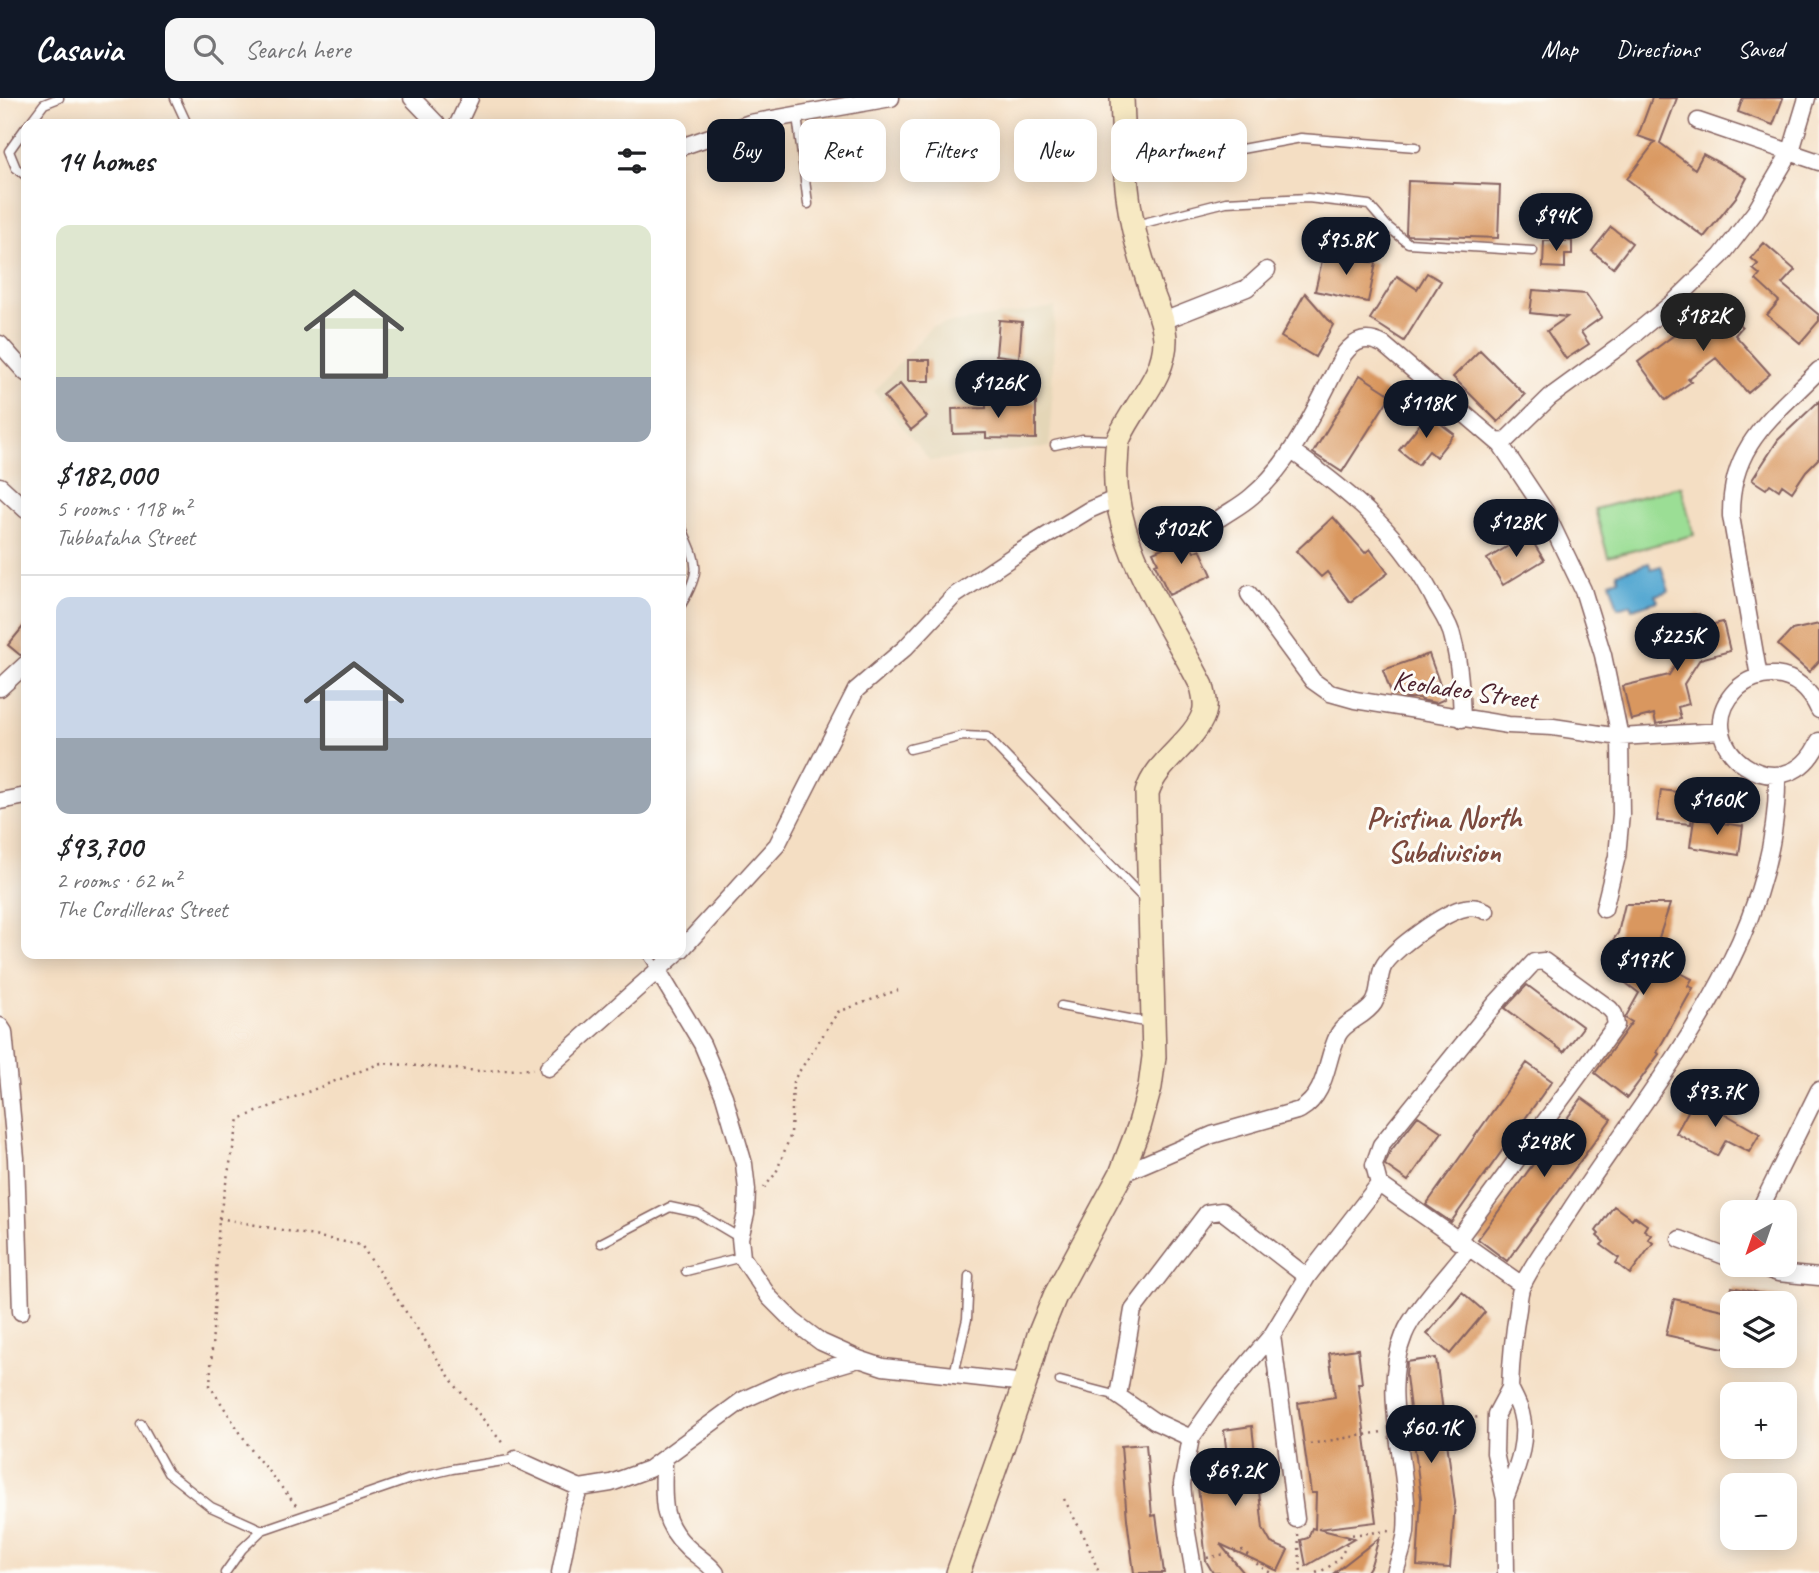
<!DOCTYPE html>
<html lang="en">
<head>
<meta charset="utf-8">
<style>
  body { margin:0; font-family:Caveat,sans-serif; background:#f6f6f6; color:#202124; height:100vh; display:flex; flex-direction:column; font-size:26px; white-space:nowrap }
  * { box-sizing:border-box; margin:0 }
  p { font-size:23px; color:#757577 }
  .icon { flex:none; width:38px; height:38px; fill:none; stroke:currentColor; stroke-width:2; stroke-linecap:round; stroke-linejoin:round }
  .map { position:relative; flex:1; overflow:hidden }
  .side { position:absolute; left:21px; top:21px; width:665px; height:840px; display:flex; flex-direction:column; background:#fff; border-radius:14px; box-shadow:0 4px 18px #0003 }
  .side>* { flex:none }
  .guide { position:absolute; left:707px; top:21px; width:665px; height:63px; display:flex; gap:14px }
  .needle { width:46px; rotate:220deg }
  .tools { position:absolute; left:1720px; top:1102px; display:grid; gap:14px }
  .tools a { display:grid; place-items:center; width:77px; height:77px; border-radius:14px; background:#fff; box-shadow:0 4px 18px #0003; font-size:35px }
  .price { position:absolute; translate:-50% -60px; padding:0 16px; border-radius:24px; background:#111827; color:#fff; font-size:23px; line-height:46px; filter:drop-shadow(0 2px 4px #0008) }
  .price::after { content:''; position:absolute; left:50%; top:42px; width:21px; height:16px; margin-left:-10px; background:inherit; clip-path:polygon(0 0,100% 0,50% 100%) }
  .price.selected { background:#222; color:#fff }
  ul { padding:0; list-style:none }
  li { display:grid; align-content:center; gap:14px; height:371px; padding:0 35px }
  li+li { border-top:2px solid #e0e0e0 }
  li span { display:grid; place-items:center; height:217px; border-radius:14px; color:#555 }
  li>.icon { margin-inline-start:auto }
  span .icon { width:126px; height:126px; fill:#fffc; stroke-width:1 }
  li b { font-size:30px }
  h2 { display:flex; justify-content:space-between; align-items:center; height:84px; padding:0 35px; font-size:30px }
  .chip { padding:0 24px; border-radius:14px; background:#fff; box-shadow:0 4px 18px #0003; font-size:24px; line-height:63px }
  .chip.selected { background:#111827; color:#fff }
  header { display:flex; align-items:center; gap:42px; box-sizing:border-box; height:98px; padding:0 35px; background:#111827; color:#fff }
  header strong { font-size:33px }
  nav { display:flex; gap:38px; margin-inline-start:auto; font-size:24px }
  .search { width:490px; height:63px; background:#f6f6f6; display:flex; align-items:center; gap:18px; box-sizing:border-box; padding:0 24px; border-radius:14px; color:#757577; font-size:26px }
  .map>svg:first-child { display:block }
  .built { fill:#e4d6b7 }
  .green { fill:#9bde95; stroke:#727e60; stroke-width:2 }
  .water { fill:#57a9d2; stroke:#50647e; stroke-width:2 }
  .building { fill:#d9975f }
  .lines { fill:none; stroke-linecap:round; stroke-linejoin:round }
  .lane-casing { stroke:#866260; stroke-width:11 }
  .street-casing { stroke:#866260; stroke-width:19 }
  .secondary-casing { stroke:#866260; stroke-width:26 }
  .path { stroke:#866260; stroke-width:2.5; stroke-dasharray:2 5; stroke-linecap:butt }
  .lane { stroke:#fff; stroke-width:8 }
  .street { stroke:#fff; stroke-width:16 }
  .secondary { stroke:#f7e9c3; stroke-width:23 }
  .labels { text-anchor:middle; stroke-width:6; stroke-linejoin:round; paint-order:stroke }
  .street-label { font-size:28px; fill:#4a1f2b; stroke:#fdfcf7 }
  .neighbourhood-label { font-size:30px; font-weight:bold; fill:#7c493d; stroke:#fdfcf7 }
</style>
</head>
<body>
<header>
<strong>Casavia</strong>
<div class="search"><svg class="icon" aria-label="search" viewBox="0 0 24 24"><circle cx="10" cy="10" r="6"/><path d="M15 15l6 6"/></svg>Search here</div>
<nav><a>Map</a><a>Directions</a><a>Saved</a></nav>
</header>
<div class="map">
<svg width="1819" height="1475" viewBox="0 0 1819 1475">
  <rect width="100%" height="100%" fill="#fdfcf7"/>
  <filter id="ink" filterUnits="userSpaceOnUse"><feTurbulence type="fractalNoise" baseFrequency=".0143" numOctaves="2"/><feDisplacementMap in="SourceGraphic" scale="14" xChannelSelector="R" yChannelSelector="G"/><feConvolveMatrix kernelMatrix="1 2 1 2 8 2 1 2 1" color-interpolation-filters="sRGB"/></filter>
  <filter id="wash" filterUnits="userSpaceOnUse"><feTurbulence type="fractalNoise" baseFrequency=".00686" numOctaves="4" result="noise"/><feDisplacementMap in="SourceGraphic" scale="28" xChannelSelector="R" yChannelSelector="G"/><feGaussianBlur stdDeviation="1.57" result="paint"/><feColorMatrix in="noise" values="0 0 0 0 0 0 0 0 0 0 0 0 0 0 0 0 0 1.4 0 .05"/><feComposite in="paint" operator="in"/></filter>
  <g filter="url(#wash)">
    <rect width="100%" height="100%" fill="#f4dec3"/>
    <path class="built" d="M1055 209 1050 349 930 363 874 294 932 228Z"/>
    <path class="green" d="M1681 388 1694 437 1608 459 1595 411Z"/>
    <path class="water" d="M1649 465 1651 471 1661 468 1669 493 1656 497 1658 503 1632 511 1630 506 1618 510 1610 484 1619 481 1617 475Z"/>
    <g id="blocks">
      <path class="building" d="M1652 0H1677L1660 45 1695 71 1703 56 1747 80 1737 98 1704 139 1627 81 1655 44 1638 38Z
        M1743 0H1783L1773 27 1738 14Z
        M1408 83 1500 87 1498 140 1408 137 1406 135Z
        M1611 129 1632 145 1613 170 1592 153Z
        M1544 143H1572V157H1565V170L1543 169Z
        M1764 145 1795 172 1782 186 1819 217V223L1800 245 1767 217 1779 203 1756 182 1760 177 1753 171 1758 166 1751 160Z
        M1324 154 1376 165 1368 204 1315 193Z
        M1427 175 1441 183 1404 243 1370 221 1397 178 1417 191Z
        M1533 192 1586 196 1602 219 1581 234 1589 246 1566 261 1547 233 1567 219 1530 215Z
        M1305 195 1333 227 1315 259 1281 239Z
        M1713 201 1742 229 1735 237 1770 276 1748 295 1716 260 1688 281 1691 284 1666 302 1638 264 1689 226Z
        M999 222 1022 224 1019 260 996 257Z
        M1480 252 1525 297 1498 324 1453 279Z
        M908 262H930V283H908Z
        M1360 277 1391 297 1342 374 1313 355Z
        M900 286 927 319 911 332 884 299Z
        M986 303 1036 304V341L986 340V335L953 336 952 311 986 310Z
        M1819 303V360L1806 373 1792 394 1782 387 1779 392 1770 386 1766 391 1752 382 1778 342Z
        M1428 316 1454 336 1436 359 1429 353 1418 367 1399 352Z
        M1333 419 1365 455 1370 451 1388 475 1350 504 1327 474 1321 479 1296 453Z
        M1528 436 1544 462 1503 487 1487 461Z
        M1187 439 1194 454 1200 451 1212 477 1169 497 1155 466 1158 465 1153 454Z
        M1699 516 1702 529 1723 524 1730 553 1700 561 1684 586 1689 606 1678 609 1681 621 1656 626 1654 616 1631 622 1623 588 1669 577 1685 551 1677 521Z
        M26 525V556L20 557 8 547Z
        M1819 526V563L1809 574 1778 547 1792 532Z
        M1429 556 1445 601 1436 605 1421 602 1420 600H1406L1405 596 1392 597 1383 572Z
        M1661 692 1694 696 1691 726 1657 723Z
        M1694 721 1743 728 1739 757 1690 749Z
        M1625 806H1670L1652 861 1692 881 1688 888 1693 890 1657 954 1659 956 1627 1000 1595 975 1632 924 1625 920 1639 895 1618 879 1628 865 1607 850 1618 835Z
        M1527 887 1583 929 1564 954 1505 910Z
        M1527 965 1552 983 1451 1124 1426 1107Z
        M1696 999 1760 1036 1749 1054 1726 1042 1717 1058 1676 1035Z
        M1582 1000 1611 1021 1507 1163 1478 1141Z
        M1418 1018 1442 1034 1408 1083 1385 1067 1390 1054Z
        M1614 1108 1632 1121 1634 1118 1647 1127 1644 1132 1651 1137 1648 1141 1653 1145 1630 1176 1616 1165 1619 1160 1601 1147 1604 1144 1597 1138 1599 1136 1596 1133Z
        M1732 1189 1783 1200 1782 1206H1729Z
        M1462 1194 1485 1214 1450 1256 1427 1236Z
        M1674 1201 1732 1214V1252L1666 1237Z
        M1358 1251 1362 1285H1358L1376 1424 1318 1431 1354 1440 1306 1468 1301 1442 1308 1440 1312 1430 1315 1431 1316 1395H1311L1298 1305 1335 1299 1329 1255Z
        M1436 1260 1455 1405 1450 1470 1417 1468 1421 1400 1406 1278 1407 1264Z
        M1252 1328 1263 1431 1271 1445 1288 1452 1278 1473 1220 1446 1244 1475H1213L1206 1463 1196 1370 1228 1366 1224 1332Z
        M1146 1346 1152 1418 1156 1417 1164 1475H1134L1127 1421 1121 1348Z
        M1379 1440 1371 1467 1366 1475H1334Z"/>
    </g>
  </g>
  <g filter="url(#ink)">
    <use href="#blocks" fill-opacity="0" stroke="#866260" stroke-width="2"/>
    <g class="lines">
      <defs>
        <path id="lane" d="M175 0 187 26
          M797 17 808 106
          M29 26 44 6 59 0
          M26 29 9 53 16 70 26 78
          M1128 72 1301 40 1416 49
          M1136 127 1226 104 1308 100 1369 107 1387 128 1408 145 1533 153
          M1055 347 1082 341 1115 342
          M681 428C697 465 703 470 681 507
          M910 651 963 638 987 639 1145 802
          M647 856 657 871
          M1061 908 1150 925
          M601 1145 670 1109 698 1115 740 1140
          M686 1173 742 1159
          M954 1276 967 1221 969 1178
          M1060 1283 1118 1298
          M141 1326 168 1375 211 1409 262 1432
          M225 1475 242 1451 262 1432 410 1381 452 1371 516 1361"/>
        <path id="street" d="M412 0 437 26
          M1698 23 1819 64
          M458 26 470 0
          M681 49 750 25 891 0
          M1163 223 1247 190 1267 172
          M0 246 26 275
          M1501 347 1550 299 1620 248 1676 202 1721 158 1755 114 1791 53 1807 0
          M1292 353C1353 397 1403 437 1437 507 1443 517 1451 529 1453 541 1460 567 1461 594 1462 621
          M0 388 26 412
          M1220 420C1230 413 1242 407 1252 398 1295 362 1317 305 1344 256 1356 241 1367 238 1384 247L1501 347 1545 413 1583 492 1603 557 1620 639 1621 716 1617 758 1604 811
          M1249 496 1313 583 1330 595 1355 602 1508 627 1553 629 1620 639 1722 633
          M1759 579 1731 418C1730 346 1773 319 1819 272
          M0 590 26 566
          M1819 612C1811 594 1797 579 1775 577 1761 576 1746 582 1736 592 1683 647 1785 721 1819 643
          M0 703 26 698
          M681 852 777 747 856 592 905 550 954 498 1018 455 1089 412 1117 400
          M657 871 702 946 724 998 744 1066 747 1092 746 1116 740 1140 742 1159 769 1199 793 1223 821 1244 859 1261 883 1269 1025 1285
          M0 928 4 934 16 1060 21 1214
          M548 970 676 856
          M1121 1076 1212 1037 1300 1012C1328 995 1325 963 1338 937 1345 923 1365 919 1374 905 1380 895 1378 880 1383 869 1391 852 1446 813 1465 810 1473 808 1479 810 1486 813
          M1758 1115 1819 992
          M1680 1141 1732 1161
          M1457 1143 1616 927 1614 916 1610 911 1544 863 1534 864 1496 905 1381 1047 1374 1067 1379 1086 1522 1187
          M1754 1167 1778 1175 1819 1179
          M1272 1237 1296 1421
          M1510 1290C1511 1263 1513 1238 1518 1211 1519 1203 1519 1193 1523 1186 1535 1161 1554 1138 1569 1114 1655 982 1780 844 1777 677
          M1191 1340 1154 1323 1118 1298 1133 1212 1207 1115 1222 1113 1307 1179
          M516 1361 580 1390
          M664 1361C664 1398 658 1422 687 1449 696 1458 708 1464 716 1475
          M1505 1401C1515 1374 1529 1344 1521 1315 1519 1307 1514 1298 1510 1290L1496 1316 1495 1355 1505 1401 1506 1475
          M560 1475 573 1409 580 1390 611 1385 649 1371 743 1302 785 1283 859 1261
          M1194 1475 1187 1435 1182 1386 1191 1340 1223 1295 1272 1237 1307 1179 1379 1086
          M1395 1475C1399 1461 1404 1448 1406 1434 1411 1371 1379 1297 1404 1237 1413 1213 1451 1173 1468 1151"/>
        <path id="secondary" d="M958 1475 1025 1285 1039 1237 1055 1198 1121 1076 1139 1029 1150 989 1154 959 1147 695C1156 663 1194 645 1204 615 1207 606 1204 597 1202 588 1168 521 1111 444 1116 367 1117 358 1116 348 1119 340 1134 306 1166 279 1165 240 1164 222 1156 207 1150 189 1144 169 1137 148 1133 128 1124 86 1124 43 1122 0"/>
      </defs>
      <use href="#lane" class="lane-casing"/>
      <use href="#street" class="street-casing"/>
      <use href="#secondary" class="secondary-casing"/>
      <path class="path" d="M764 1090 776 1075 791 1036 793 983 838 914 898 892
        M219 1120 361 1147 455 1287 505 1348
        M1413 1329 1479 1319
        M1303 1347 1382 1334
        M1064 1401 1086 1442 1099 1475
        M296 1407 254 1356 210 1288 219 1120 239 1021 381 965 480 973 533 971
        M1298 1436 1301 1475
        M1207 1460 1243 1452 1259 1468 1271 1475
        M1316 1475C1335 1468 1345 1457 1349 1437L1389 1433"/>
      <use href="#lane" class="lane"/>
      <use href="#street" class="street"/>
      <use href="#secondary" class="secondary"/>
    </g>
  </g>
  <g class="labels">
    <g class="street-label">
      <text transform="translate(1465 591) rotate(8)" y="10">Keoladeo Street</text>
    </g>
    <g class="neighbourhood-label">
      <text x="1444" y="730">Pristina North<tspan x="1444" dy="34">Subdivision</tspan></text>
    </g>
  </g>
</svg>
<div class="tools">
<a><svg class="needle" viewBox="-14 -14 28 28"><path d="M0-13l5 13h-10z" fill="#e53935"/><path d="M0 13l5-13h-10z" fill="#757577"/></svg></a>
<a><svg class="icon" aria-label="layers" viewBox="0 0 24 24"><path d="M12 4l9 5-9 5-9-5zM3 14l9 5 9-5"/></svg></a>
<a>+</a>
<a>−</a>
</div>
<b class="price" style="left:1556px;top:155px">$94K</b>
<b class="price" style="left:1346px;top:179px">$95.8K</b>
<b class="price selected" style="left:1703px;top:255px">$182K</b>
<b class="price" style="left:998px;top:322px">$126K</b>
<b class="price" style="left:1426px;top:342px">$118K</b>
<b class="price" style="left:1516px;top:461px">$128K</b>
<b class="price" style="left:1181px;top:468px">$102K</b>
<b class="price" style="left:1677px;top:575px">$225K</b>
<b class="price" style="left:1717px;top:739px">$160K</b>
<b class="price" style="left:1643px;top:899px">$197K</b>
<b class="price" style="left:1715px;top:1031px">$93.7K</b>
<b class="price" style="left:1544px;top:1081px">$248K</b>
<b class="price" style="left:1431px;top:1367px">$60.1K</b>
<b class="price" style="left:1235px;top:1410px">$69.2K</b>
<div class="guide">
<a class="chip selected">Buy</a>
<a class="chip">Rent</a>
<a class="chip">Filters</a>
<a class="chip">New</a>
<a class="chip">Apartment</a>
</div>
<section class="side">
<h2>14 homes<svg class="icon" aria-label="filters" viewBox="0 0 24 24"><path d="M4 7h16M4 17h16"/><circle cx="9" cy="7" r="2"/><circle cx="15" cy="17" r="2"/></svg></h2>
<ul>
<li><span style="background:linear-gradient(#dfe7d0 70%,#9aa5b1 0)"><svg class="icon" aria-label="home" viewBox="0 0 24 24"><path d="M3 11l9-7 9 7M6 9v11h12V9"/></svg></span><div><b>$182,000</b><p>5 rooms · 118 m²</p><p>Tubbataha Street</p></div></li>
<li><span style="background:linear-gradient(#c9d6e8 65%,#9aa5b1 0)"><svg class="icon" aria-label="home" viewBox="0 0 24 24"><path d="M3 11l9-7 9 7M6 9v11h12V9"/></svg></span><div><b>$93,700</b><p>2 rooms · 62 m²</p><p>The Cordilleras Street</p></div></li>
</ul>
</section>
</div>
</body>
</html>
